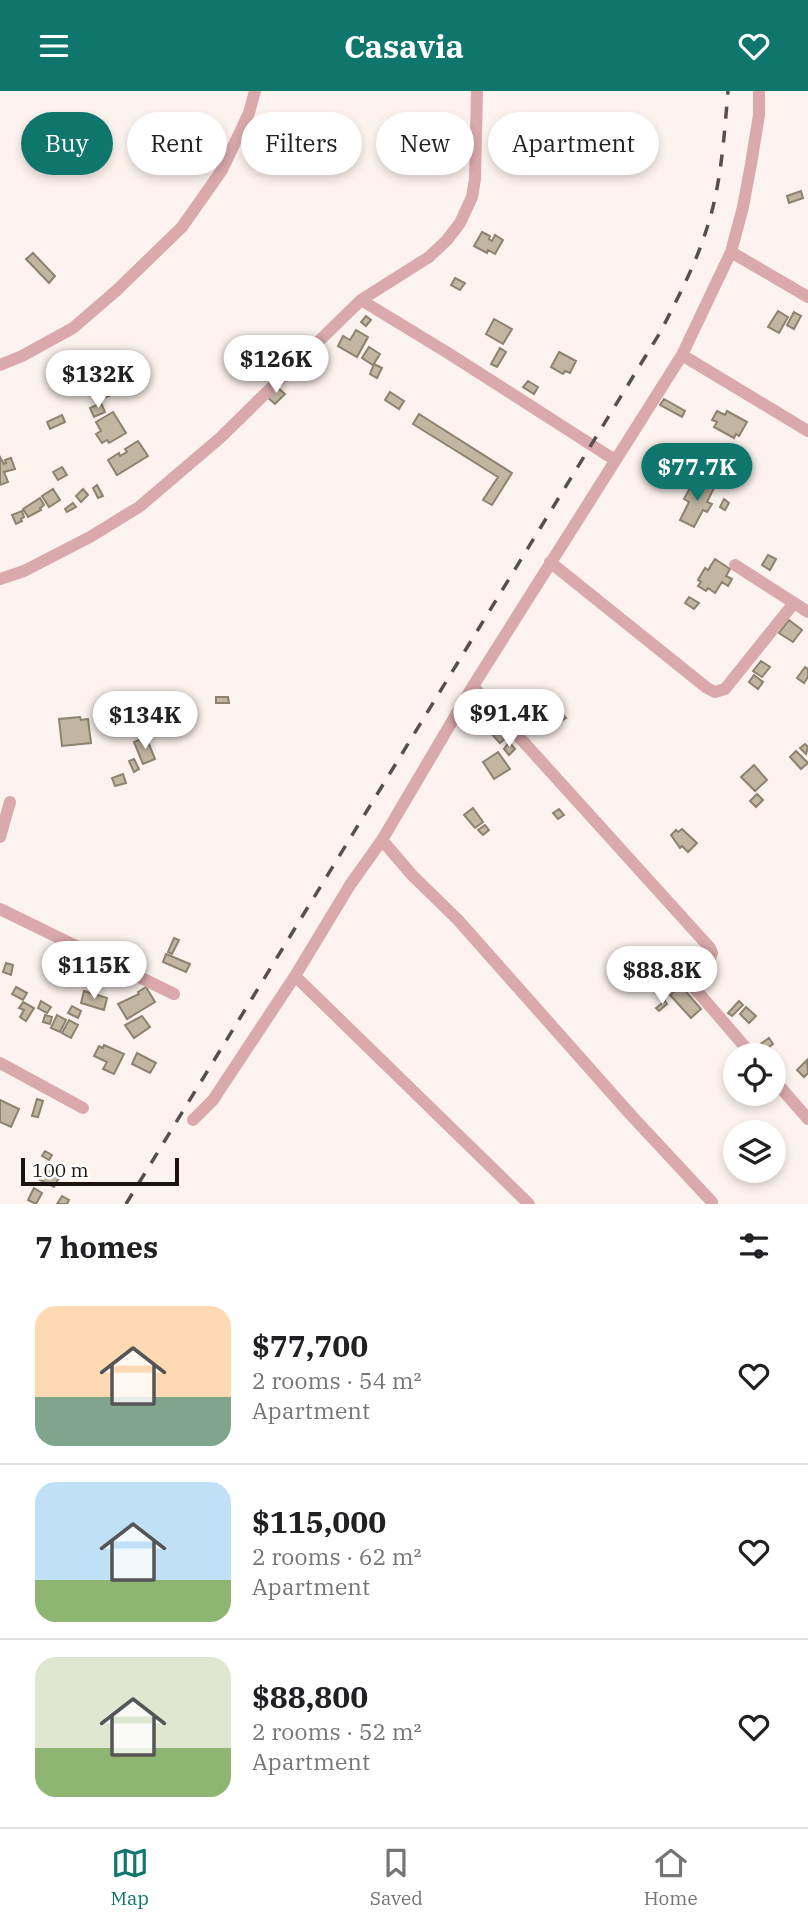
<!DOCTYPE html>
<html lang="en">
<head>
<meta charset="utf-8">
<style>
  body { margin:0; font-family:"IBM Plex Serif",serif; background:#f2f2f2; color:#202124; height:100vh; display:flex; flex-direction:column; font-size:26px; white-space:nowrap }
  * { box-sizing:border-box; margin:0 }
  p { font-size:23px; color:#757577 }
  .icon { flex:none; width:38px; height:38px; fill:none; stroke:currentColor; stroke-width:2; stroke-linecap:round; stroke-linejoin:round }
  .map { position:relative; height:1113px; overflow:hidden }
  .panel { display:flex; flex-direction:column; background:#fff; flex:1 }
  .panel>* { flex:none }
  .guide { position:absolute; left:21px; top:21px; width:766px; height:63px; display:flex; gap:14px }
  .fabs { position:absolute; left:723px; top:952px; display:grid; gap:14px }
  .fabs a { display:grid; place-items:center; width:63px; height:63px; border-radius:50%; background:#fff; box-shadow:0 4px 10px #0003; font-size:35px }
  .scale { position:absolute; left:21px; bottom:18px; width:158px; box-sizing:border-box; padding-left:7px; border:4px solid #1b130f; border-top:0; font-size:19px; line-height:24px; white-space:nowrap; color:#1b130f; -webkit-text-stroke:5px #fff; paint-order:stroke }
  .price { position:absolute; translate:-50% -60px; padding:0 16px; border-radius:24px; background:#fff; color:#222; font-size:23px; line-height:46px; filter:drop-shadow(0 2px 4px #0008) }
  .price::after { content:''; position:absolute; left:50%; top:42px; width:21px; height:16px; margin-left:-10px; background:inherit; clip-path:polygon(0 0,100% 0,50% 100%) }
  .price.current { background:#0f766e; color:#fff }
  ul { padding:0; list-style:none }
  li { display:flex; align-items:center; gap:21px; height:175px; padding:0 35px }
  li+li { border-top:2px solid #e0e0e0 }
  li span { display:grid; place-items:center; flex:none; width:196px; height:140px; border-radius:21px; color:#555 }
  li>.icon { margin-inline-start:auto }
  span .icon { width:84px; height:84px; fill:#fffc; stroke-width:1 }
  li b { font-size:30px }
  h2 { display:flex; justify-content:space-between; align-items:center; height:84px; padding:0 35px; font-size:30px }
  .pill { padding:0 24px; border-radius:32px; background:#fff; box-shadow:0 4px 10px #0003; font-size:24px; line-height:63px }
  .pill.current { background:#0f766e; color:#fff }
  header { display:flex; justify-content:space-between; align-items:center; height:91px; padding:0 35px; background:#0f766e; color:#fff; font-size:32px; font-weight:800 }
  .tab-bar { display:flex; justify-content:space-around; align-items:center; height:98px; border-top:2px solid #e0e0e0; background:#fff; font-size:19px; color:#757577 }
  .tab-bar a { display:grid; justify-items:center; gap:4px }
  .tab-bar .current { color:#0f766e }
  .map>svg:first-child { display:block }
  .building { fill:#c2b6a2; stroke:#8d826f; stroke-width:2 }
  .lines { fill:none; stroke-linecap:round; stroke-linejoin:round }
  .street { stroke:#d9a9ab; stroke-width:12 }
  .rail { stroke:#574f4b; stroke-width:3.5; stroke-dasharray:12 12; stroke-linecap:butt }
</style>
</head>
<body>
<header><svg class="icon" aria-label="menu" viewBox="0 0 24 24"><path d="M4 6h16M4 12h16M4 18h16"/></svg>Casavia<svg class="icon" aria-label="heart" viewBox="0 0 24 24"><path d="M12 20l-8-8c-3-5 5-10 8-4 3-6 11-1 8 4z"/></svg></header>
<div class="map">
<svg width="808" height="1113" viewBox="0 0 808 1113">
  <rect width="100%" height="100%" fill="#fdf3ee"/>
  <path class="building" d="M801 100 803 107 789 112 787 105Z
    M482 141 490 145 489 148 492 150 495 144 503 149 495 163 488 159 487 162 474 155Z
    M33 162 55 185 49 192 26 168Z
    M455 187 465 192 460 199 451 194Z
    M778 220 788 226 779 242 768 236Z
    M794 221 801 225 794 238 787 234Z
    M366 225 371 229 366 235 361 231Z
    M494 228 512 238 503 253 486 243Z
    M356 239 368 246 357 266 338 255 343 245 350 249Z
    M369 256 380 263 373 274 362 267Z
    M500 257 506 261 497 276 491 273Z
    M559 261 576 270 570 282 565 280 563 283 551 276Z
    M374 273 382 277 377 287 370 283Z
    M94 280 100 295 93 298 86 283Z
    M528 290 538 296 534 303 523 296Z
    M277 296 285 303 275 313 267 306Z
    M104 299 106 303 110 301 111 304 96 310 93 304Z
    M390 301 404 310 399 318 385 309Z
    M664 308 685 320 682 326 660 314Z
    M101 312 105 321 94 326 90 317Z
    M717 320 725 324 727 320 747 331 739 345 736 343 734 347 714 336 717 331 712 329Z
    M113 321 126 342 109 352 107 349 102 352 96 343 101 340 96 331Z
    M419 323 512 382 492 414 483 409 498 386 413 333Z
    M62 324 65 331 50 338 47 331Z
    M138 350 148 365 117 384 108 369 119 362 120 365 127 361 125 358Z
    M0 366 4 373 6 372 5 369 11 367 15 378 4 381 8 391 0 394Z
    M62 376 67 384 58 389 53 381Z
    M701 388 715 395 707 411 712 413 707 421 703 419 694 436 680 429 689 411 684 408 690 397 695 400Z
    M97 394 103 405 98 407 93 397Z
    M53 398 60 409 49 416 42 405Z
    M83 398 88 404 81 411 76 405Z
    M40 407 44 414 40 417 41 419 28 426 23 418Z
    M724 408 729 412 725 419 720 416Z
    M73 412 76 416 67 421 65 418Z
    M22 420 24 426 21 428 22 430 16 433 12 424Z
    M768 464 776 468 770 479 762 474Z
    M715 468 730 478 726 485 732 488 728 495 722 491 715 502 708 497 706 500 698 495 701 491 698 489 705 477 708 479Z
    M689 506 699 512 694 518 685 512Z
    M789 529 802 539 793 551 779 542Z
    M761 570 770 576 762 586 753 580Z
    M805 576 808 578V586L804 592 797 587Z
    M754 584 763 591 758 598 749 591Z
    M216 606H228L229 612H216Z
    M489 618 498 630 485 641 480 634 483 631 479 626Z
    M558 618 566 627 560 631 553 623Z
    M80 626 81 629 88 628 91 652 62 655 59 628Z
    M497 635 507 646 500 652 490 641Z
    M146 646 155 668 143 673 134 651Z
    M509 651 515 658 509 664 504 658Z
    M805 653 808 656 806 663 800 657Z
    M796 660 808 672 801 678 790 666Z
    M498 661 510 678 494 688 483 671Z
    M134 668 139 678 134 681 129 670Z
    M754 674 767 689 755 700 741 686Z
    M123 683 126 692 115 695 112 687Z
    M757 703 763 709 756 716 750 710Z
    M473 717 483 731 475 737 464 724Z
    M559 718 564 724 558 728 553 722Z
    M485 734 489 739 483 744 478 739Z
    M682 738 697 752 688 761 682 755 680 757 671 744 676 739 678 741Z
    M174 847 179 849 172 863 168 861Z
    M166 863 190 873 186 881 163 871Z
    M57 864 65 866 61 877 51 874Z
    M655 866 661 870 638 899 632 895Z
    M6 872 13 874 11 884 3 881Z
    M89 872 107 879 101 894 83 887Z
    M663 873 671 884 665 889 656 878Z
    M661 895 669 900 664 907 657 902Z
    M681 895 701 918 691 927 670 904Z
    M16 896 27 902 23 909 12 903Z
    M146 896 155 911 127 928 118 913 139 903 138 901Z
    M84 900 107 907 104 919 81 912Z
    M41 910 51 916 47 922 38 917Z
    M665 910 667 913 659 920 656 917Z
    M739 910 743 914 732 925 728 922Z
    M23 911 34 917 26 930 20 926 24 919 19 917Z
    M72 915 81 920 78 927 68 922Z
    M746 916 756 925 749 932 740 923Z
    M45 924 52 926 50 933 43 931Z
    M57 924 66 929 60 941 51 937Z
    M142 925 150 936 134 947 125 934Z
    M69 929 78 934 71 947 62 942Z
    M769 947 773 953 769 956 774 962 765 964 759 954Z
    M104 954 124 963 114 983 103 978 107 971 94 965 99 955 103 957Z
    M137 962 156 972 150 982 132 973Z
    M807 969 808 982 804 986 797 979Z
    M37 1008 43 1010 38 1026 32 1025Z
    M0 1009 19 1018 11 1036 0 1031Z
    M45 1060 52 1064 49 1069 42 1065Z
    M45 1078 60 1085 54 1096 40 1089Z
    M34 1097 42 1102 36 1113 28 1109Z
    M62 1105 69 1109 67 1113H57Z"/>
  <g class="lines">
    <path class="street" d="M731 161 808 206
      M361 209 448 262 615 369
      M682 264 808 340
      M0 274 22 265 73 237 117 199 182 136 222 79 249 22 255 0
      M550 471 707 597 715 601 725 598 794 512
      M735 474 808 521
      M0 488 24 480 90 446 139 416 220 347 361 209 429 166 447 149 460 132 472 106 475 88 477 0
      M473 595 710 857 712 862 709 869 689 888 690 892 752 964
      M0 746 10 711
      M382 749 412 784 458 829 630 1023 712 1111
      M0 818 174 903
      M295 885 529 1113
      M0 972 83 1017
      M774 989 808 1028
      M193 1029 213 1009 295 885 350 794 382 749 473 595 682 264 731 161 743 116 751 73 759 24V0"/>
    <path class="rail" d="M126 1113 661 240C677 208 695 175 706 140 721 96 724 47 728 0"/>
  </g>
</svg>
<div class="fabs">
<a><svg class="icon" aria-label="locate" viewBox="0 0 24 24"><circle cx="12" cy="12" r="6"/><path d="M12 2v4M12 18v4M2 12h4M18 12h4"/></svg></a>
<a><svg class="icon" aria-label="layers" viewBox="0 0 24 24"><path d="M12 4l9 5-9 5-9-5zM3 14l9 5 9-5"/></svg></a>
</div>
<div class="scale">100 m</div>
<b class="price" style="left:276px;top:304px">$126K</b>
<b class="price" style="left:98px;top:319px">$132K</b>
<b class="price current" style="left:697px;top:412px">$77.7K</b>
<b class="price" style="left:509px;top:658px">$91.4K</b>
<b class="price" style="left:145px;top:660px">$134K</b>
<b class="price" style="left:94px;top:910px">$115K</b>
<b class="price" style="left:662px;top:915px">$88.8K</b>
<div class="guide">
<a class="pill current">Buy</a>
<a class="pill">Rent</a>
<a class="pill">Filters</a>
<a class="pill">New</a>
<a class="pill">Apartment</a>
</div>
</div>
<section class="panel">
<h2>7 homes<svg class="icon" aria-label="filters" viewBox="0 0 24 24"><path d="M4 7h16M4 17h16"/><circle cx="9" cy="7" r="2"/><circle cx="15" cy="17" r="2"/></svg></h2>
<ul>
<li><span style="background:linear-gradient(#ffd9b3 65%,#7fa58c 0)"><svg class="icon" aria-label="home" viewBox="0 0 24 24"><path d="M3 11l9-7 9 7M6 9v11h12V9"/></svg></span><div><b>$77,700</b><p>2 rooms · 54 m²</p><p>Apartment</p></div><svg class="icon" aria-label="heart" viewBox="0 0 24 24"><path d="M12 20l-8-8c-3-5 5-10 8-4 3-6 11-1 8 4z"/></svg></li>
<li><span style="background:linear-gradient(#bfe0f5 70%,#8fb573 0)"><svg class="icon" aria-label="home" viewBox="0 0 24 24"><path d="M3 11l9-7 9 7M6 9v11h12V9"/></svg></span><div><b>$115,000</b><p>2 rooms · 62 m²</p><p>Apartment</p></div><svg class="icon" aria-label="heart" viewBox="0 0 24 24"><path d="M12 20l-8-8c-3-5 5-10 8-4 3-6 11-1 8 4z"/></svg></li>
<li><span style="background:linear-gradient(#dfe7d0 65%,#8fb573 0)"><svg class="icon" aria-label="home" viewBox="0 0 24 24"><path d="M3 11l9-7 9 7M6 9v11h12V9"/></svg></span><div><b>$88,800</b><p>2 rooms · 52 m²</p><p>Apartment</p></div><svg class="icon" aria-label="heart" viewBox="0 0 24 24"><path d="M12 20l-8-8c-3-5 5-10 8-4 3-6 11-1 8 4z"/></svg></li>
</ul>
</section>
<nav class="tab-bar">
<a class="current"><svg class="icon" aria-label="map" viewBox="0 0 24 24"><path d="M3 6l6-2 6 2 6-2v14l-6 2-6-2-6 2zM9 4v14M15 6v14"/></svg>Map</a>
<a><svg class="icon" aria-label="saved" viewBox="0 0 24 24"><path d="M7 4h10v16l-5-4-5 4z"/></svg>Saved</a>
<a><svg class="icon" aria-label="home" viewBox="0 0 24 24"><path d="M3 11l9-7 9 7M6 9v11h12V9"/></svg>Home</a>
</nav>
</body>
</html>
